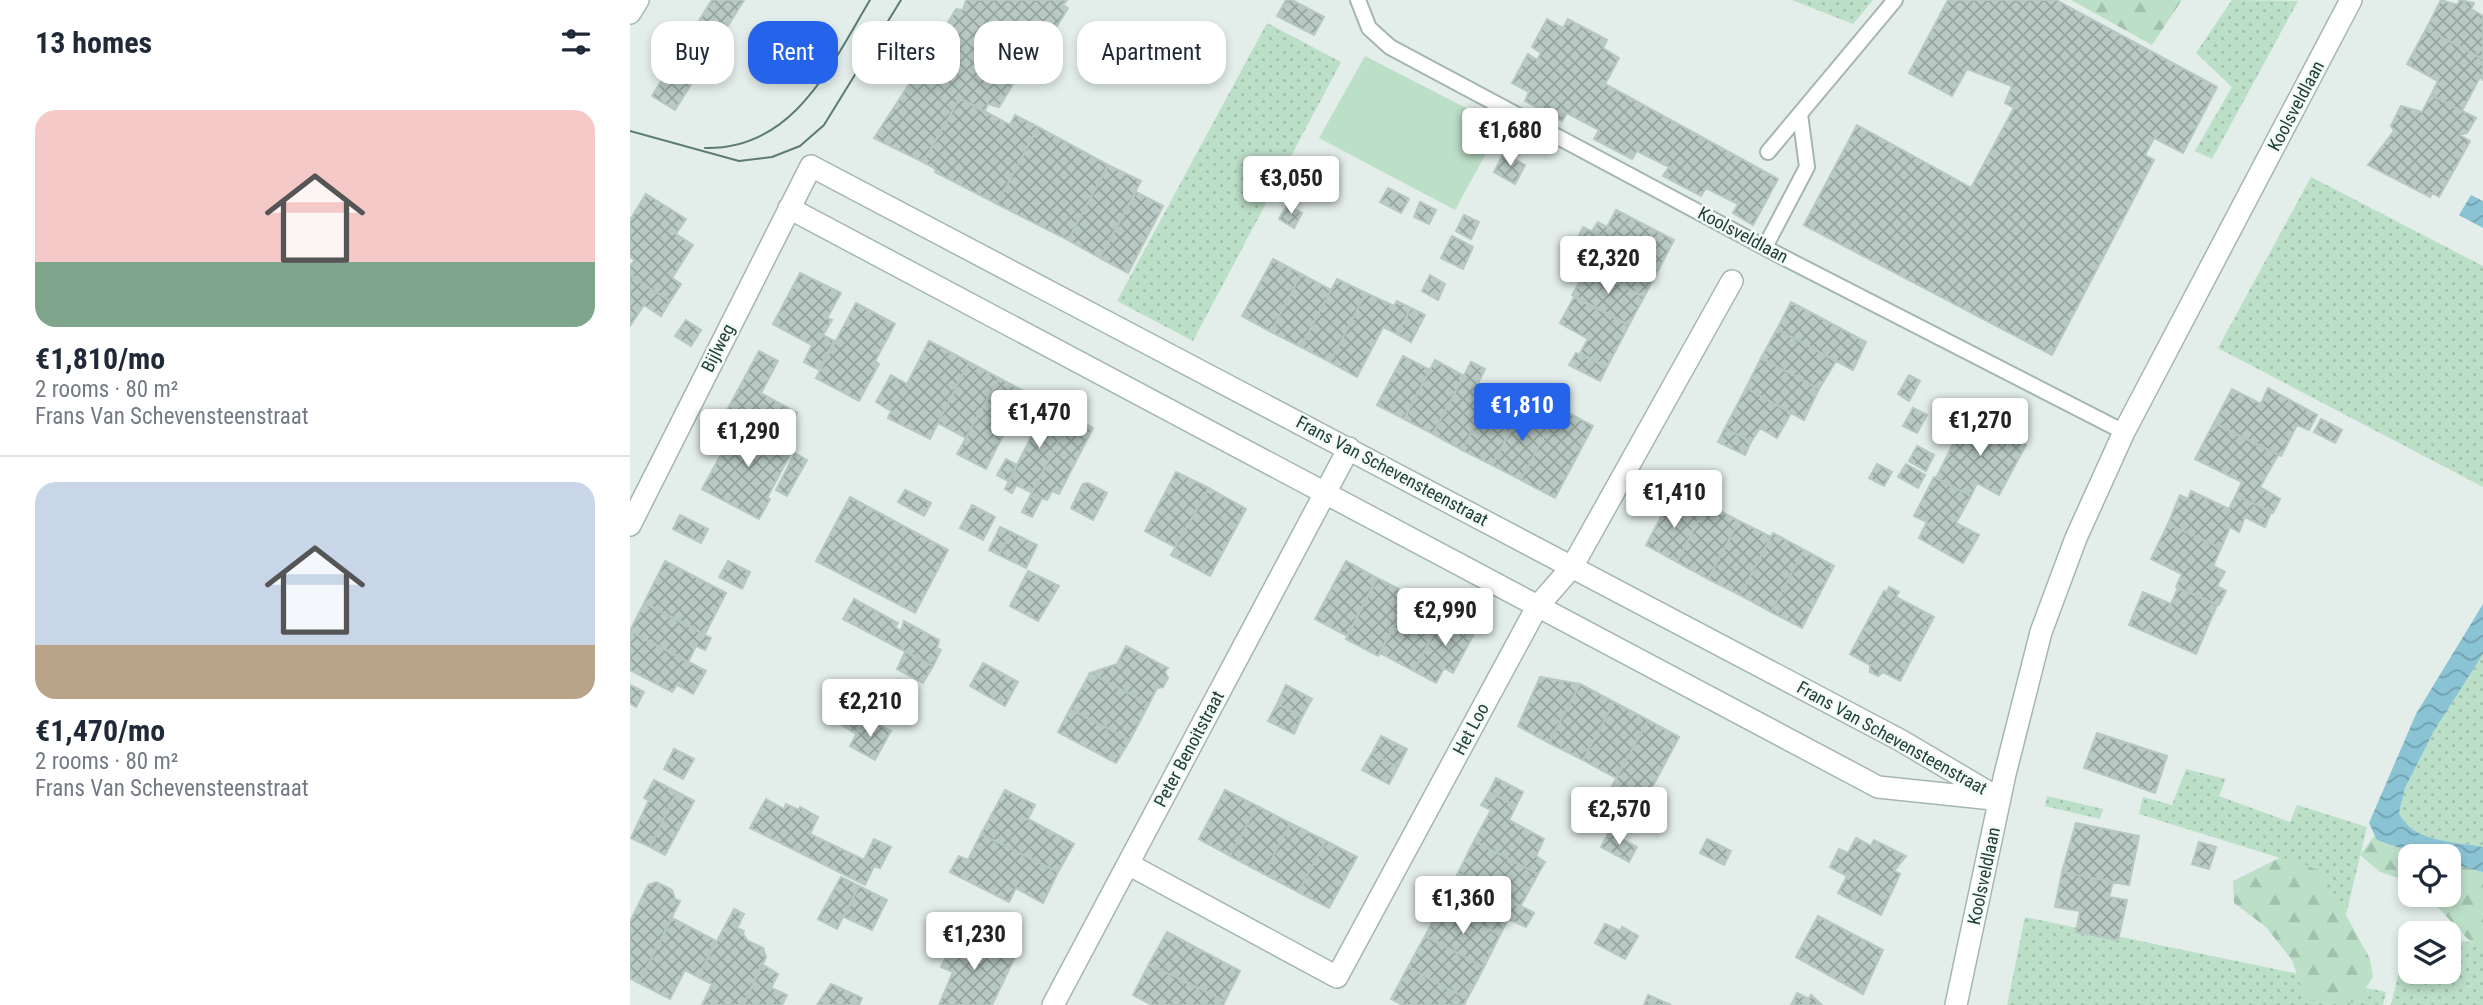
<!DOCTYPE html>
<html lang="en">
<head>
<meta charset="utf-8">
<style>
  body { margin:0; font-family:"Roboto Condensed",sans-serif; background:#f2f2f3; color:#1f2937; height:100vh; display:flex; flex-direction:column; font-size:26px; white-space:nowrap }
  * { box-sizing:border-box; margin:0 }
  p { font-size:23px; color:#747a83 }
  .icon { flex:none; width:38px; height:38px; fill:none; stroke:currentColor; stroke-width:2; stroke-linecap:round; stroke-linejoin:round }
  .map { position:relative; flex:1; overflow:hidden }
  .sheet { display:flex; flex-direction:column; background:#fff; width:630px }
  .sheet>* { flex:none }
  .hud { position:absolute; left:21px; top:21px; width:665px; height:63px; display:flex; gap:14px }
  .buttons { position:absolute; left:1768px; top:844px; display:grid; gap:14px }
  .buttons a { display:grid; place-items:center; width:63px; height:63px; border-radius:14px; background:#fff; box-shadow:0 4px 10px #0003; font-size:35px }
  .price { position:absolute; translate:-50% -60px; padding:0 16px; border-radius:7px; background:#fff; color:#222; font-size:23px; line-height:46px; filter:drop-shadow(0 2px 4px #0008) }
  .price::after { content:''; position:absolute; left:50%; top:42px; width:21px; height:16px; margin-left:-10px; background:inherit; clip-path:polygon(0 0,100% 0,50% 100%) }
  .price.active { background:#2563eb; color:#fff }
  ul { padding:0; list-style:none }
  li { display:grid; align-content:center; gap:14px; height:371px; padding:0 35px }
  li+li { border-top:2px solid #e0e1e3 }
  li span { display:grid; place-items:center; height:217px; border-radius:21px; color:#555 }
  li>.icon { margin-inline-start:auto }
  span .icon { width:126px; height:126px; fill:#fffc; stroke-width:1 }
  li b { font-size:30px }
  h2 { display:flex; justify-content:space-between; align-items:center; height:84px; padding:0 35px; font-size:30px }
  .chip { padding:0 24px; border-radius:21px; background:#fff; box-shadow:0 4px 10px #0003; font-size:24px; line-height:63px }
  .chip.active { background:#2563eb; color:#fff }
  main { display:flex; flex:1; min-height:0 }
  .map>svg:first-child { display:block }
  .grass { fill:url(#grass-dots) }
  .forest { fill:url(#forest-firs) }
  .park { fill:#bcdfc8 }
  .water { fill:url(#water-waves) }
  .building { fill:url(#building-cross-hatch); stroke:#b6c8c1; stroke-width:2 }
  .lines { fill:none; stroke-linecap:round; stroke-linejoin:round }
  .lane-casing { stroke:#a5b6b2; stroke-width:18 }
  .street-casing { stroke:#a5b6b2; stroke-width:24 }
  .secondary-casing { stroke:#a1bab3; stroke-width:24 }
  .lane { stroke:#fff; stroke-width:14 }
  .street { stroke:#fff; stroke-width:21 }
  .secondary { stroke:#fff; stroke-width:21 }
  .tram { stroke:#5d7b75; stroke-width:2 }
  .labels { text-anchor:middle; stroke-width:5; stroke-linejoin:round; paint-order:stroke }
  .street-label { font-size:18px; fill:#22403a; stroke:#f4faf7 }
</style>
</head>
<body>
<main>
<section class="sheet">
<h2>13 homes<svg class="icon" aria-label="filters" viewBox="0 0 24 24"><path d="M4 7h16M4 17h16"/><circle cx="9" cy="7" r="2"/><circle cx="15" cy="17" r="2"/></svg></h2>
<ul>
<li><span style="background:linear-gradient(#f6c9c9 70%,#7fa58c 0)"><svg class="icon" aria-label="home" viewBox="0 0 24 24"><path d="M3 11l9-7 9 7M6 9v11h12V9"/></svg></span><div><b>€1,810/mo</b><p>2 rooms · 80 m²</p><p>Frans Van Schevensteenstraat</p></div></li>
<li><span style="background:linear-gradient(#c9d6e8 75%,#b9a48a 0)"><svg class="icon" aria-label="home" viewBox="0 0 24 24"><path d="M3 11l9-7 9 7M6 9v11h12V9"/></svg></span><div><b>€1,470/mo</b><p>2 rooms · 80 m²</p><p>Frans Van Schevensteenstraat</p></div></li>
</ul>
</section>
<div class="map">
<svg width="1853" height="1005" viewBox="0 0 1853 1005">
  <defs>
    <pattern id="grass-dots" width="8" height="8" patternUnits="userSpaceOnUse" patternTransform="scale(1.75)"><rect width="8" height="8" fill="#bcdfc8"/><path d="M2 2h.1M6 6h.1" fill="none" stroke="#a1c0ad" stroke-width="1.8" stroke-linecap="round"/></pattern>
    <pattern id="forest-firs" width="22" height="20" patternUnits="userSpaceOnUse" patternTransform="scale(1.75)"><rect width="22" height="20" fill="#bcdfc8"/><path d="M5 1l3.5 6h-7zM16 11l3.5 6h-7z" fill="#a1c0ad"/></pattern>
    <pattern id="water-waves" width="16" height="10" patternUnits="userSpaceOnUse" patternTransform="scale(1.75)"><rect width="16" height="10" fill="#8ac3d4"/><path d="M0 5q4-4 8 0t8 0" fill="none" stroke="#70a0ad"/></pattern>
    <pattern id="building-cross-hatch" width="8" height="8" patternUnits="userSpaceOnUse" patternTransform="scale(1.75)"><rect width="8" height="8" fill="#b9c9c3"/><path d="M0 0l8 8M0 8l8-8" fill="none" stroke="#96a59f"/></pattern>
  </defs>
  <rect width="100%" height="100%" fill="#e3eeea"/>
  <path class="grass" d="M1162 0H1243L1223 24Z
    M1602 0 1668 1 1582 159 1565 151 1602 87 1566 53Z
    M637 23 711 62 563 341 487 301Z
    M1681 177 1853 266V487L1588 348Z
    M1853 654V847C1824 841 1783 843 1769 813L1775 788 1804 731Z
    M1556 769 1596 779 1589 796 1660 822 1667 805 1737 827 1715 919 1692 871 1509 814 1513 797 1542 805Z
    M1417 796 1473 809 1470 819 1415 806Z
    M1395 917 1756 992 1753 1005H1377Z
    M1778 933 1780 971H1818V939L1853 944V1005H1761Z"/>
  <path class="forest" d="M1441 0H1552L1522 45Z
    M1751 827 1853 866V955L1795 894H1818V856H1780V882L1750 872 1730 855Z
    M1651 857 1692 871 1740 959 1743 977 1727 1002 1696 1005 1675 998 1662 960 1636 927 1604 903 1603 881Z"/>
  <path class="park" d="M735 56 871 126 825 210 689 138Z"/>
  <path class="water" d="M1841 195 1853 201V228L1829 215Z
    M1853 604V654L1804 731 1775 788 1769 813C1783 843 1824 841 1853 847V872L1818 863V856H1793L1747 840 1739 823 1786 714Z"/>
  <path class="building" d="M82 0H114L45 110 22 96Z
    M336 0H437L433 5 438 8 412 51 405 47 399 57 395 54 389 63 394 66 369 107 358 104 354 112 330 98 293 162 244 138 280 83 284 73 287 72 292 59 295 61 326 9 333 10Z
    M656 0H662L694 17 684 35 647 16Z
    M1318 0H1426L1587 87 1553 153 1524 138 1515 155 1524 160 1422 355 1174 225 1227 125 1341 188 1384 108 1375 103 1382 86 1337 69 1322 96 1279 73Z
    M1811 0 1827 5 1830 0 1844 3 1841 9 1853 16V59L1796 29Z
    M917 19 933 28 938 19 977 40 973 48 989 58 975 84 1148 179 1123 225 1103 213 1108 204 1076 188 1071 196 1033 176 1039 167 1007 151 1002 159 964 139 969 130 937 113 932 121 895 101 899 92 882 83 898 54 907 60 911 53 902 47Z
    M1796 29 1853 59V80L1850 77 1832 111 1801 95 1808 81 1777 64Z
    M1801 95 1846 118 1837 133 1830 135 1840 141 1809 197 1802 193 1800 197 1738 165 1764 131 1761 126 1771 106 1792 112Z
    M330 98 380 125 385 115 408 127 367 204 305 172 306 169 293 162Z
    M408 127 478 165 438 240 367 204Z
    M874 153 895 165 885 184 864 172Z
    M478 165 511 181 470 258 438 240Z
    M758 188 779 199 771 213 750 202Z
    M506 192 533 206 498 273 470 258Z
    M16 194 56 219 46 234 63 245 42 278 51 284 40 301 0 275V266L5 260 0 257V220Z
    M790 202 806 210 799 224 784 217Z
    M657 205 672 213 664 228 649 219Z
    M986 210 1044 240 1030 267 962 231 968 222 977 227Z
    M834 215 849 222 841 239 826 231Z
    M953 227 1030 267 1014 297 939 256Z
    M822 236 843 247 833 269 811 258Z
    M643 259 671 274 641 332 612 316Z
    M958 267 1014 297 999 325 942 295Z
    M170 273 211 293 197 318 202 320 193 335 204 341 189 370 174 362 182 345 143 324Z
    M671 274 701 290 671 347 641 332Z
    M0 275 40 301 31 316 14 305 0 326Z
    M800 275 815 284 808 300 792 291Z
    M707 279 736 293 700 362 671 347Z
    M736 293 764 306 767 301 781 308 767 334 753 327 727 377 700 362Z
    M944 297 999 325 977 367 950 353 958 339 930 323Z
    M1161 302 1236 342 1223 370 1147 329Z
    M226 303 265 324 245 361 249 364 229 401 186 378Z
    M781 308 795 315 781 342 767 334Z
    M56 320 71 330 61 346 45 336Z
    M1147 329 1206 361 1189 389 1131 358Z
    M299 341 339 362 300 439 258 418 261 411 246 402 261 375 277 384Z
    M129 351 148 361 131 393 167 413 153 442 96 412Z
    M946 353 977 367 970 381 939 365Z
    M773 356 800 370 774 419 747 405Z
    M1131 358 1189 389 1174 420 1116 388Z
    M805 360 834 376 803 434 774 419Z
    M339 362 369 378 336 438 308 423Z
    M841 362 855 369 848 383 864 391 832 450 803 434Z
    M1279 375 1290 381 1279 401 1268 394Z
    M369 378 395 392 356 469 327 454Z
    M1116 388 1161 413 1147 438 1130 428 1121 442 1095 428Z
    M1638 388 1687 415 1679 430 1667 425 1651 456 1584 423 1602 389 1631 404Z
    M864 391 893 407 862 465 832 450Z
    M417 405 441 416 402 493 386 485 382 493 375 489Z
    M893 407 921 421 929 408 891 480 862 465Z
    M929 408 963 426 925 498 891 480Z
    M1283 408 1297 415 1287 433 1273 426Z
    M1338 414 1396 445 1369 495 1347 483 1341 496 1306 478Z
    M441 416 463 428 429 494 422 491 417 500 412 498 402 517 392 512Z
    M1691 419 1712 430 1705 443 1684 432Z
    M110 420 164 447 137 498 140 499 129 519 72 489Z
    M1584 423 1648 455 1630 487 1650 499 1643 513 1606 495 1612 482 1565 459Z
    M1095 428 1121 442 1115 455 1088 442Z
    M1287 446 1304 455 1296 471 1279 461Z
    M165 453 177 460 157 496 146 490Z
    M376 459 387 465 378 481 367 475Z
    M1247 464 1262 472 1254 486 1239 478Z
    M1276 464 1295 475 1288 488 1268 477Z
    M546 472 579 488 545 547 515 531Z
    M1304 477 1341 496 1326 523 1349 535 1333 563 1289 538 1297 522 1284 516Z
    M458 483 477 493 463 520 441 508 453 484Z
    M1076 486 1084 490 1077 503 1069 498Z
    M579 488 616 509 580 576 541 555Z
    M275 490 301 503 294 516 268 502Z
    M1561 491 1599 509 1606 495 1641 512 1635 527 1615 517 1609 532 1600 527 1591 548 1538 524 1550 495 1558 499Z
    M220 497 318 550 285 613 186 561Z
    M1041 498 1071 515 1047 562 1016 545Z
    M1077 504 1109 521 1078 579 1047 562Z
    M342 505 365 517 353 540 330 528Z
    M50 515 78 529 71 543 43 529Z
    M1109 521 1141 537 1110 595 1078 579Z
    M1538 524 1591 548 1583 566 1595 572 1587 586 1596 591 1589 605 1546 587 1552 574 1521 559Z
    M370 527 381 532 369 555 359 550Z
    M381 532 407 545 396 568 369 555Z
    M1143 533 1174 550 1141 612 1110 595Z
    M1174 550 1204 566 1172 628 1141 612Z
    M35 561 96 593 75 634 14 603Z
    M98 561 120 572 112 589 89 577Z
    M716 561 747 578 717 636 685 619Z
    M398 571 429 586 408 621 380 606Z
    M747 578 781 595 748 656 716 639Z
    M1259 587 1269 592 1266 597 1304 617 1270 681 1253 672 1248 676 1240 672V665L1220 654 1254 591 1257 592Z
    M1548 588 1587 605 1566 654 1499 625 1513 592 1541 604Z
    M781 595 815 612 784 671 750 653Z
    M224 599 268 623 265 627 271 631 274 621 309 640 307 648 311 650 303 666 213 619Z
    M14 603 81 638 75 650 66 646 58 662 0 631Z
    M815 612 846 630 823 673 814 668 806 683 784 671Z
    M0 631 76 671 63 694 47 685 42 692 0 670Z
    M496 646 538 668 535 672 538 678 533 687 527 688 519 704 460 673 487 664Z
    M275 652 303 666 293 683 267 669Z
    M353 663 388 682 375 706 340 686Z
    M460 673 519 704 500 740 440 709Z
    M910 677 950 684 919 743 888 726Z
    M950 684 984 702 953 760 919 743Z
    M0 685 14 692 6 707 0 703Z
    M656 685 682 699 672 717 647 704Z
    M984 702 1018 720 986 778 953 760Z
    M647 704 672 717 664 734 638 721Z
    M217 708 235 718 226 734 209 723Z
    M440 709 500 740 486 763 428 732Z
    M235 718 261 731 245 760 220 746Z
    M1018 720 1049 737 1018 795 1002 786 995 799 980 790Z
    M1467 733 1537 756 1525 793 1454 768Z
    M751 736 777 749 768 767 742 753Z
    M44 749 64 759 53 779 34 769Z
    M742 753 768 767 759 784 732 770Z
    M866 778 893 792 886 806 859 792Z
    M24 780 47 792 20 847 1 838 19 800 14 798Z
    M375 790 405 805 398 819 444 844 428 872 351 834Z
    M595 790 627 806 600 856 569 839Z
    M47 792 64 801 35 855 20 847Z
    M859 792 886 806 879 820 914 839 906 856 915 862 908 874 844 841 861 810 851 805Z
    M136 799 154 809 156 804 169 810 170 807 188 817 180 834 234 860 244 839 261 847 250 868 244 866 235 885 120 828Z
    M627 806 660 823 634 874 600 856Z
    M660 823 696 841 668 892 634 874Z
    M1446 823 1509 836 1499 885 1432 872Z
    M979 832 1007 847 999 862 971 847Z
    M351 834 428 872 413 903 386 888 379 902 320 872 329 856 338 860Z
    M1226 838 1241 846 1244 840 1276 856 1264 871 1270 874 1251 915 1208 893 1217 876 1200 867 1209 849 1218 853Z
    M1077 839 1101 851 1094 865 1070 853Z
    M696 841 727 857 699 908 668 892Z
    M844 841 908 874 890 907 828 873Z
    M1569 842 1586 847 1579 869 1562 864Z
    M1432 872 1483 882 1479 897 1497 900 1488 940 1446 932 1450 911 1425 907Z
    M828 873 904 913 896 927 878 919 870 935 811 905Z
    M211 877 229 886 207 929 188 919Z
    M26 882 42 890 45 899 50 901 9 983 0 978V922L18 885Z
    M229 886 257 900 242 930 214 917Z
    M811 905 870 935 854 967 795 936Z
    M104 909 114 914 107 928 114 931 113 934 118 941 133 948 136 957 113 1005H72L82 984 68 977Z
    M1188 916 1253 950 1233 994 1166 957Z
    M42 918 86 941 68 977 55 970 40 999 9 983Z
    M975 924 990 931 992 927 1008 936 995 959 965 943Z
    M329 930 385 957 362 1005H309L323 972 311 967Z
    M537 932 610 971 595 1001 519 964Z
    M795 936 854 967 837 999 778 967Z
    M132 964 148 974 141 988 157 995 152 1005H113Z
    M519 964 595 1001 593 1005H522L503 995Z
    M778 967 837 999 834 1005H773L761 999Z
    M201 984 232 998 229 1005H187Z
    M1167 993 1179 999 1181 995 1192 1005H1161Z
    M1018 995 1041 1005H1014Z"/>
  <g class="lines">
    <defs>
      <path id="lane" d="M728 0 739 28 760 47 1145 253 1494 432
        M1138 152 1265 0
        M1135 247 1177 167 1170 114"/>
      <path id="street" d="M159 208 1248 787 1363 799
        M0 525 181 166 1270 740 1370 799
        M498 864 707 977 907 607 942 567 1102 281
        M423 1005 719 448
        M1326 1005 1375 774 1411 632 1446 538 1494 432 1721 0"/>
      <path id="secondary" d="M0 13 8 0"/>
    </defs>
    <use href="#lane" class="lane-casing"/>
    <use href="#street" class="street-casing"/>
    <use href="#secondary" class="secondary-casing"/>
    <use href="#lane" class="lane"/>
    <use href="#street" class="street"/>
    <use href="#secondary" class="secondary"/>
    <path class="tram" d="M0 131 109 161 142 157 170 146 194 125 271 0
      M75 148C164 150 201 65 240 0"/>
  </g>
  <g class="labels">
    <g class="street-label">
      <text transform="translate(1666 106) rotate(-62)" y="6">Koolsveldlaan</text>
      <text transform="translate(1113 235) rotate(28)" y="6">Koolsveldlaan</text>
      <text transform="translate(88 348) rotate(-63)" y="6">Bijlweg</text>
      <text transform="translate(762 471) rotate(28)" y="6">Frans Van Schevensteenstraat</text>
      <text transform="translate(841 729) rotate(-62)" y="6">Het Loo</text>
      <text transform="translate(1262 738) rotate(29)" y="6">Frans Van Schevensteenstraat</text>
      <text transform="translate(559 749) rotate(-62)" y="6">Peter Benoitstraat</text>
      <text transform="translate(1354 876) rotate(-78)" y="6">Koolsveldlaan</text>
    </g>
  </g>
</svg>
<div class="buttons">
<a><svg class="icon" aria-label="locate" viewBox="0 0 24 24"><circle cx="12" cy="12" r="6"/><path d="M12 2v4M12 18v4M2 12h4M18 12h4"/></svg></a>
<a><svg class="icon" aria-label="layers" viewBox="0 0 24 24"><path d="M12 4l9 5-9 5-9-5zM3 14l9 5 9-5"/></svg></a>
</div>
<b class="price" style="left:880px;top:168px">€1,680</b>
<b class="price" style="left:661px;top:216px">€3,050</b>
<b class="price" style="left:978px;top:296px">€2,320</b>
<b class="price active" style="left:892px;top:443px">€1,810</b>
<b class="price" style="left:409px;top:450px">€1,470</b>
<b class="price" style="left:1350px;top:458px">€1,270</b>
<b class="price" style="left:118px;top:469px">€1,290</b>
<b class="price" style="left:1044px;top:530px">€1,410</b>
<b class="price" style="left:815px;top:648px">€2,990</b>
<b class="price" style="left:240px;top:739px">€2,210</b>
<b class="price" style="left:989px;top:847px">€2,570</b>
<b class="price" style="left:833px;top:936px">€1,360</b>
<b class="price" style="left:344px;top:972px">€1,230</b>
<div class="hud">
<a class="chip">Buy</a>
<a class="chip active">Rent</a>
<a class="chip">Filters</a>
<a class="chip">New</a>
<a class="chip">Apartment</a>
</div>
</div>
</main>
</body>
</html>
